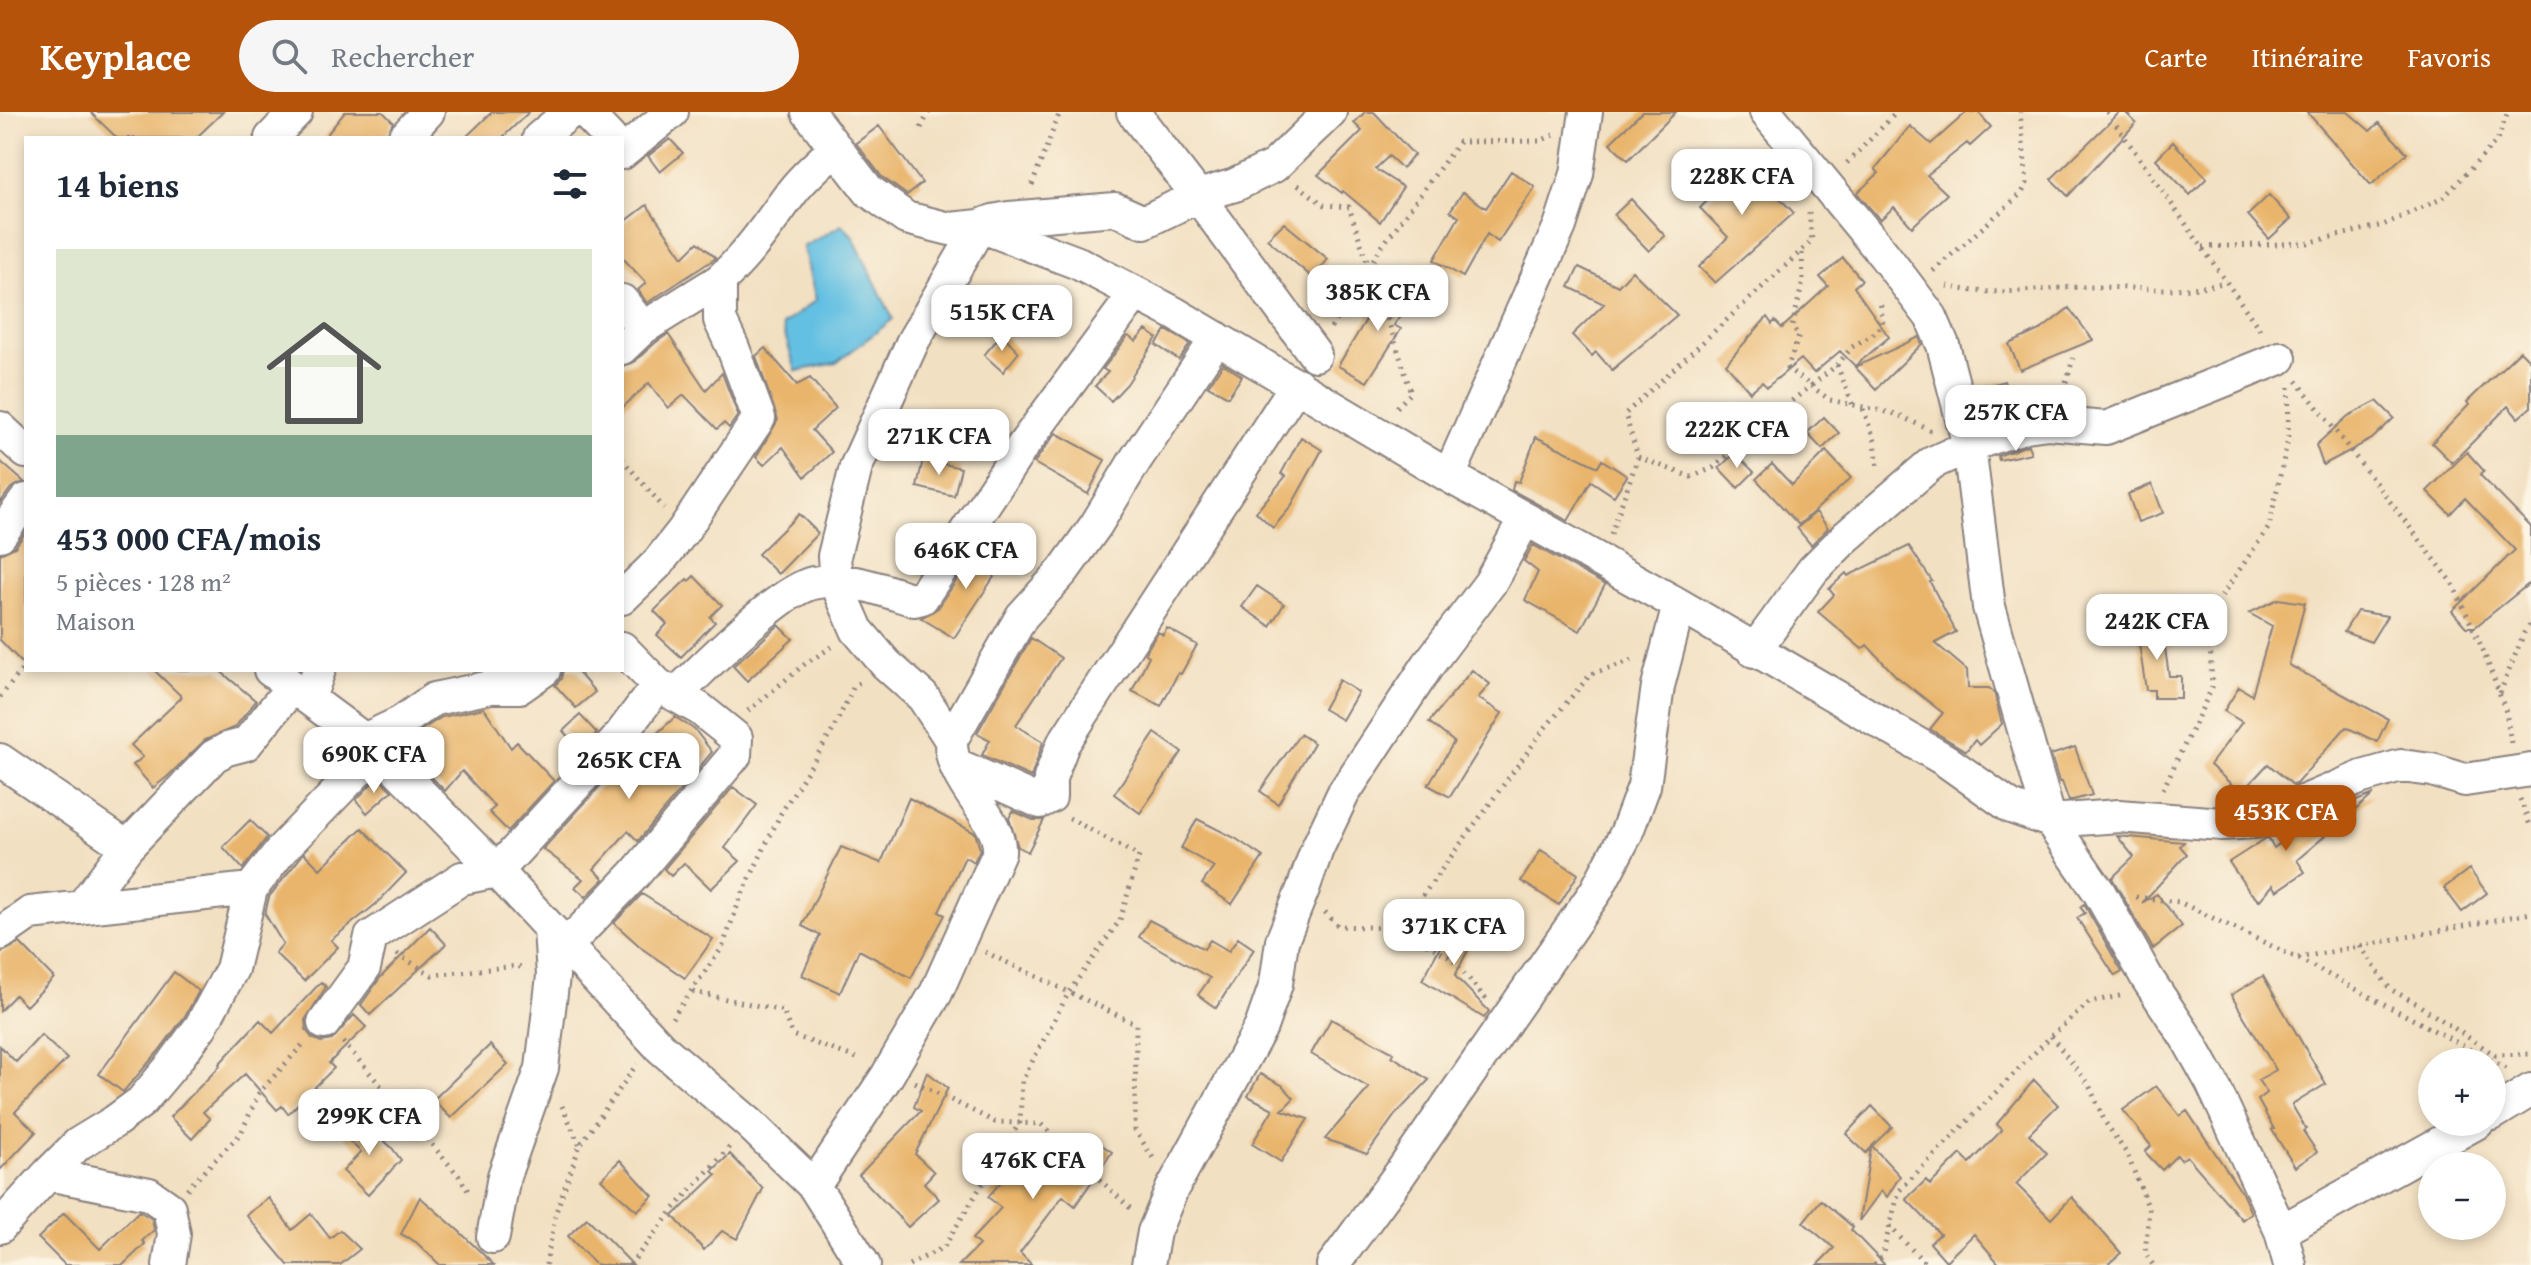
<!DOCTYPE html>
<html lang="fr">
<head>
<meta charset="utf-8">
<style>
  body { margin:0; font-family:"Gentium Book Plus",serif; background:#f6f6f7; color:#1f2937; height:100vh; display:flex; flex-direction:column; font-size:30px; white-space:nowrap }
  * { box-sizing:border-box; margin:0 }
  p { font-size:26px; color:#747a83 }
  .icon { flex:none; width:44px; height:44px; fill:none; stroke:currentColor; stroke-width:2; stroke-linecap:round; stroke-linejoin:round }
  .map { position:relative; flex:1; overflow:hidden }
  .drawer { position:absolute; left:24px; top:24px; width:600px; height:536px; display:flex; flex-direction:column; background:#fff; border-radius:0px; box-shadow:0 4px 12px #0003 }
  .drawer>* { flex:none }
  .tools { position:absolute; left:2418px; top:936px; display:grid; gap:16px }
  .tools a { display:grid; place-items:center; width:88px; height:88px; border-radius:50%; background:#fff; box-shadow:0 4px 12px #0003; font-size:40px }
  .price { position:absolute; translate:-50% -68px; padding:0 18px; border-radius:16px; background:#fff; color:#222; font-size:26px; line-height:52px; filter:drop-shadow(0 2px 4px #0008) }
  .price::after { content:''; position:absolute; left:50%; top:48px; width:24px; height:18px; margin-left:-12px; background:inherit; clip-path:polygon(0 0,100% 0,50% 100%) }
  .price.current { background:#b45309; color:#fff }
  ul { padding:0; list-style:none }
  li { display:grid; align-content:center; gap:16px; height:424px; padding:0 32px }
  li span { display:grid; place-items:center; height:248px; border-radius:0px; color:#555 }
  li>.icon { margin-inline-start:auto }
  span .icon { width:144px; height:144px; fill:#fffc; stroke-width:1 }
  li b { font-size:34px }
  h2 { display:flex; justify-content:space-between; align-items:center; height:96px; padding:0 32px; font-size:34px }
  header { display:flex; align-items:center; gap:48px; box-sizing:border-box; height:112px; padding:0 40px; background:#b45309; color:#fff }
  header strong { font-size:38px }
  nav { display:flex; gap:44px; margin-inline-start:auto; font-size:28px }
  .search { width:560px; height:72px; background:#f6f6f7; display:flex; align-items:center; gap:20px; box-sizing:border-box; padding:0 28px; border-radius:44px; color:#747a83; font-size:30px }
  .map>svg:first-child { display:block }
  .water { fill:#64c0e2; stroke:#43718e; stroke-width:2 }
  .building { fill:#e9b56c }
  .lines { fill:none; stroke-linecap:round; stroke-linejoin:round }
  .minor-casing { stroke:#8a817e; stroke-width:36 }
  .path { stroke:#8a817e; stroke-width:5; stroke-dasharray:2 6; stroke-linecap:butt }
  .minor { stroke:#fff; stroke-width:32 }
</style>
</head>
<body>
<header>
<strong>Keyplace</strong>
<div class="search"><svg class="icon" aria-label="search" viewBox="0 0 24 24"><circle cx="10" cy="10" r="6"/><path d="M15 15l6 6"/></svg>Rechercher</div>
<nav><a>Carte</a><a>Itinéraire</a><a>Favoris</a></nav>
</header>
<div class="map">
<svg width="2531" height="1153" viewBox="0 0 2531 1153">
  <rect width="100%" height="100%" fill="#fcf5e5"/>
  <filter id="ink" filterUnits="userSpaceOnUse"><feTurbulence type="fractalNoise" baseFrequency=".0125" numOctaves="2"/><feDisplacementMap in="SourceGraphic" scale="16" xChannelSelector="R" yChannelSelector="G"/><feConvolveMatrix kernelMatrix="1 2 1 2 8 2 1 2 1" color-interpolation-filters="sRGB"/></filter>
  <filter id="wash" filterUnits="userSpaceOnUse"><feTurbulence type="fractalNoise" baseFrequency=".006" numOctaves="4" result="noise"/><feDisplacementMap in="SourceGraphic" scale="32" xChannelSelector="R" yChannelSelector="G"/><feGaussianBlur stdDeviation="1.8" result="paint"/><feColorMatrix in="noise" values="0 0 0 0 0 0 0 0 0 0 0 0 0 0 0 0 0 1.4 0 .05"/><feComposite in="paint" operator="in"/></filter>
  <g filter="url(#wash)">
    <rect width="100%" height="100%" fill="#f2e0c2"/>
    <path class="water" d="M842 113 852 123 893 207 836 251 796 259 782 213 816 188 803 135Z"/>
    <g id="blocks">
      <path class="building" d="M90 0H223L196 26H117Z
        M345 0H383L393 10 386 26H324Z
        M492 0H529L502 26H465Z
        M1365 0H1374L1414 43 1402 56 1389 44 1375 57 1403 75 1380 110 1343 79 1342 81 1318 63 1362 19 1354 11Z
        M1642 0H1676L1628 48 1610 31Z
        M1967 0H1978L1991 15 1970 34 1967 31 1927 63 1947 82 1912 115 1894 95 1880 108 1857 81 1879 61 1875 57 1910 14 1931 32Z
        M2120 0H2125L2136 11 2068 84 2051 67Z
        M2307 0H2348L2370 19 2379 11 2407 41 2371 73Z
        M879 14 922 71 907 83 882 65 856 31Z
        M670 27 683 41 660 60 648 44Z
        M2173 30 2207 66 2190 83 2156 47Z
        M1738 43 1794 101 1715 171 1699 155 1728 125 1700 96 1728 69 1721 61Z
        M1511 59 1535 75 1498 130 1487 122 1463 165 1434 148 1459 105 1450 99 1463 80 1486 96Z
        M2269 83 2291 107 2269 127 2248 103Z
        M1631 87 1665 124 1649 139 1614 103Z
        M647 93 683 145 698 130 716 146 647 191 638 178 646 171 622 145V112Z
        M1284 111 1328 147 1313 166 1267 127Z
        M1843 146 1862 168 1854 175 1889 225 1855 254 1840 239 1814 261 1801 247 1767 275 1762 270 1750 280 1726 252 1767 205 1772 212 1775 209 1782 216 1828 174 1820 165Z
        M1579 155 1618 174 1632 159 1677 203 1612 258 1596 240 1592 244 1572 223 1604 192 1569 175Z
        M1399 167 1418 181 1394 213 1401 217 1367 270 1338 254 1372 198 1375 200Z
        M2069 196 2093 228 2020 258 2009 232 2042 217Z
        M1146 218 1157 226 1127 272 1111 289 1095 274 1108 260 1103 257 1128 224 1136 229Z
        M1166 218 1190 232 1179 248 1156 233Z
        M668 222 706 278 722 261 738 303 729 316 724 311 717 317 684 283 668 296 649 271 622 296V254L634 250 655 231Z
        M1002 222 1019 240 1003 260 984 243Z
        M1919 225 1922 232 1876 277 1855 255Z
        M765 236 797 273 810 266 836 296 812 318 832 340 805 365 783 335 764 353 756 345 778 308 756 244Z
        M2520 239 2531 250V295L2518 306 2508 294 2452 351 2432 331 2469 293 2467 290Z
        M1223 252 1242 264 1228 285 1208 274Z
        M2004 269 2015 298 1988 307 1980 277Z
        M2377 289 2394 306 2372 327 2323 353 2316 333 2348 304Z
        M1824 305 1839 321 1822 337 1807 321Z
        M1056 321 1105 348 1088 382 1034 351Z
        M1301 325 1322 338 1290 396 1273 416 1256 400 1286 364 1281 362Z
        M1536 325 1598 355 1602 348 1627 364 1614 384 1591 369 1568 409 1512 378 1514 369 1519 370Z
        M2028 333 2031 341 1999 348 1998 344Z
        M1826 339 1851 366 1799 413 1756 367 1772 352 1792 373Z
        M2467 340 2484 359 2480 363 2531 415V470L2475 515H2466L2452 499 2515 438 2465 386 2450 402 2427 379Z
        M1735 341 1754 360 1738 376 1719 356Z
        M923 347 961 356 954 384 917 375Z
        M0 349 24 370 11 376 0 391Z
        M2152 372 2163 401 2138 410 2128 382Z
        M1816 400 1828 416 1811 433 1797 416Z
        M799 402 818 421 778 462 758 442Z
        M26 420V555L0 528V442L15 435Z
        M912 423 936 430 917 459 902 454Z
        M981 432 1007 445 954 526 921 506 938 496Z
        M1533 433 1605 473 1580 519 1525 488 1538 460 1524 449Z
        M1909 434 1932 469 1930 470 1956 520 1935 531 1967 558 1968 576H1989L1994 580 2002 612 1979 633 1975 628 1966 639 1930 617 1943 601 1896 564 1867 533 1862 537 1818 500 1834 483 1829 477 1846 461 1848 464Z
        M694 464 722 493 710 505 715 510 681 545 657 523 667 512 654 499 687 467 689 469Z
        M1257 474 1284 492 1270 514 1242 495Z
        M2278 487 2305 491 2289 553 2388 607 2377 630 2346 615 2296 672 2293 673 2268 652 2241 681 2210 653 2242 610 2224 599 2239 575 2252 583 2272 514 2249 501Z
        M2357 499 2387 504 2371 530 2344 520Z
        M2161 508 2169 564H2181V586H2154V578H2146L2136 512Z
        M779 513 793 527 747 569 733 554Z
        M1167 516 1197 533 1181 562 1178 561 1161 594 1132 579 1149 544 1145 541 1158 520 1163 523Z
        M1031 526 1061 546 1016 613 1043 630 1031 665 982 643 990 628 977 621Z
        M154 558H219L256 589 235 615 205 628 167 665 153 676 133 653 143 645 131 633 182 585Z
        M563 558H576L595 580 576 596 555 573 561 567Z
        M1472 558 1490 572 1478 586 1502 601 1450 685 1428 673 1454 630 1429 610Z
        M1339 568 1358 580 1342 608 1323 597Z
        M484 596 511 636 517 630 554 669 508 719 489 700 495 695 462 659 445 679 399 632 442 605Z
        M580 603 597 621 581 639 563 619Z
        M675 605 695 618 712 640 638 729 628 719 594 757 604 767 586 785 575 775 583 767 543 737 631 640 633 643Z
        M1155 621 1182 640 1140 701 1114 682Z
        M1300 622 1314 631 1278 692 1260 679Z
        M2075 635 2092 683 2069 689 2062 670H2059L2051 643Z
        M378 665 392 679 367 701 356 688Z
        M733 675 757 693 725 736 740 749 711 777 684 751 671 764 664 757Z
        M2374 682 2297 748 2305 760 2277 779 2273 773 2259 789 2249 779 2229 750 2268 725 2274 736 2311 707Z
        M909 686 975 721 980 737 974 750 965 745 939 800 945 803 911 866 859 838 840 881 802 863 820 823 802 814 841 735 881 751Z
        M1013 699 1033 708H1044L1028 740 1018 735 1009 706Z
        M1197 707 1235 726 1263 745 1232 792 1202 772 1214 755 1181 736Z
        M250 708 267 725 243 757 223 735Z
        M362 716 406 761 376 792 331 828 338 835 304 869 275 841 283 832 265 802 269 785 304 741 320 757Z
        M2117 724 2184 730 2180 734 2187 742 2142 791 2157 782 2182 814 2153 837 2112 766 2134 745Z
        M1541 738 1578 762 1559 793 1521 769Z
        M2469 757 2487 781 2462 800 2444 776Z
        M642 782 713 827 685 866 644 838 614 811Z
        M2084 792 2122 860 2115 864 2077 806 2085 801 2080 795Z
        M1456 806 1478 818 1455 864 1489 899 1484 906 1422 868Z
        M1149 808 1204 837 1210 828 1229 839 1238 826 1254 837 1216 896 1198 883 1210 866 1139 825Z
        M430 815 446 832 370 903 361 893 380 866Z
        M20 831 54 866 26 894 15 883 0 899V841Z
        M174 860 199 879 185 904 158 940 123 980 99 962Z
        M2263 864 2326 972 2292 993 2306 1017 2303 1019 2317 1040 2295 1055 2272 1018 2274 1017 2258 988 2267 981 2258 968 2276 958 2231 883Z
        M321 870 326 875 305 908 306 918 312 926 321 930 332 928 354 903 366 915 329 951 334 956 288 1002 282 994 277 998 245 962 203 1000 210 1007 192 1027 170 1005 220 954 219 952 260 908 273 921Z
        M1331 907 1394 941 1392 944 1429 968 1395 1003 1367 1042 1325 1027 1369 976 1311 942Z
        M41 923 67 947 15 1000 36 1020 0 1058V934L16 950Z
        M490 933 508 952 451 1006 433 988Z
        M927 960 948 976 915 1042 934 1060 924 1071 939 1087 908 1115 859 1063 921 999 914 995Z
        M1260 962 1282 973 1294 986 1282 998 1308 1007 1281 1050 1252 1032 1273 997 1248 984Z
        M2034 968 2058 993 2029 1022 2047 1041 2016 1072 2051 1107 2072 1085 2121 1141 2107 1153H2000L1974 1122 1946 1149 1930 1131 1940 1122 1906 1087 1926 1068 1930 1073 1961 1042 1970 1051 2002 1018 1996 1013Z
        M2156 974 2180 1004 2187 999 2242 1081 2251 1101 2242 1108 2187 1044 2181 1048 2177 1043 2162 1058 2145 1040 2151 1034 2123 998Z
        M1872 994 1892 1015 1872 1034 1900 1064 1887 1085 1881 1079 1859 1109 1871 1036 1866 1041 1846 1022Z
        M360 1006 392 1036 401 1048 368 1083 343 1059 361 1040 343 1023Z
        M1089 1024 1112 1040 1075 1094 1063 1084 1020 1141 1032 1153H959L979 1133 972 1127 1001 1096 988 1085 1031 1034 1060 1054Z
        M730 1042 763 1077 737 1127 722 1119 704 1138 673 1104 716 1063 712 1059Z
        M620 1048 653 1084 637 1099 601 1067Z
        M420 1085 459 1119 494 1153H440L416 1130 401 1122Z
        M269 1086 292 1118 311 1102 330 1126 340 1118 360 1137 340 1153H288L246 1103Z
        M1821 1088 1853 1115 1851 1118 1885 1153H1817L1834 1136 1803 1110Z
        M139 1099 152 1107 154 1118 142 1129 145 1132 123 1153H65L38 1126 64 1101 100 1137Z
        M587 1106 599 1118 633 1153H596L568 1124Z"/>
    </g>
  </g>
  <g filter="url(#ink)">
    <use href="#blocks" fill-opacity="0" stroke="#8a817e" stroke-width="2"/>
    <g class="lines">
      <defs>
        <path id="minor" d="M585 0 610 26
          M808 0 869 79 906 106 950 117 980 114 1078 151 1174 201 1449 364 1679 493 1945 648 2011 695 2050 709 2119 704 2222 712 2255 710 2362 665 2401 654 2432 658 2465 668 2531 658
          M1133 0 1198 84 1315 243
          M1766 0 1884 143 1931 205 1943 233 1969 334 1989 495 2050 709 2099 780 2147 866 2188 928 2212 971 2281 1119 2290 1153
          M271 26 296 0
          M404 26 428 0
          M539 26 570 0
          M622 41 672 0
          M622 189 643 216
          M622 236 643 216 720 168
          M0 316 26 340
          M1449 364 1560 114 1577 62 1586 0
          M0 423 26 388
          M622 486 657 452 683 419 759 306 733 236 720 208V168C749 142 769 111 792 80 803 65 818 53 832 39L837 37
          M1754 539 1813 458 1846 425 1932 351 1969 334 2026 314 2048 311 2106 316 2280 246
          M270 558 378 638 497 759 661 936 750 1012 814 1074 864 1153
          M675 583C704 556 778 479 813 471 847 463 882 478 914 488L922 486 1022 335 1135 182
          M309 586 319 558
          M364 628 400 611 434 587 491 575H520L544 558
          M951 628 923 585 886 552 857 518 836 470 834 444 856 355 913 229 980 114 993 109 1009 106 1115 97 1144 110 1198 84 1235 73 1274 54 1330 0
          M0 648 127 735
          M957 653 1040 690 1050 685V666L1063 632 1297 272
          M81 796 127 735 214 644 227 637 246 632 292 575
          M0 822 30 801 251 777 282 737 378 638
          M566 834 635 762 735 643 736 626 700 597 658 573 622 536
          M324 911 364 856 371 825 462 766 497 759 616 629 658 573
          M2492 1002 2531 978
          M48 1062 149 1082 169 1096 174 1122 169 1153
          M814 1074 887 964 936 881 999 740C1002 706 949 671 951 628L1022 504 1063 459 1096 413 1136 347 1217 226
          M0 1115 48 1062 78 1032 114 1010 141 990 173 952 201 914 232 857 251 777
          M2281 1119 2478 1010
          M493 1125 504 1064 542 956 553 864 550 817
          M1148 1153 1154 1120 1172 1077 1261 915 1276 872 1282 829 1303 777 1317 737 1343 682 1428 553 1490 471 1525 407
          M1333 1153 1400 1062 1596 779 1626 722 1644 674 1658 574 1679 493"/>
      </defs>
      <use href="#minor" class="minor-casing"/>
      <path class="path" d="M2107 0 2263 222
        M921 16 929 0
        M1847 51 1897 0
        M1032 73 1060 0
        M1298 73 1324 93 1349 95C1369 158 1393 218 1411 281L1394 298
        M2203 135 2307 131 2383 113 2443 86 2497 29 2508 0
        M1802 141 1803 169 1792 215 1799 224 1787 256 1811 274 1837 253 1852 235 1872 223 1883 212 1880 188
        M1933 159 2022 81 2027 71 2020 0
        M1947 174C1992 186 2037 176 2083 175 2131 174 2179 183 2226 170
        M1331 216 1380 137 1459 30 1540 29 1554 23
        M1837 253 1853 294
        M2297 269 2452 470 2483 538 2506 600 2511 631
        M2060 285 2068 265 2073 246
        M1863 297 1875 329 1878 357
        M1638 345 1691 365 1713 356 1754 318 1811 274 1830 288 1896 302 1934 320
        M622 347 664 396
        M1611 422 1638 345 1625 302 1812 129 1809 101
        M2500 581 2524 521 2531 512
        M0 585 26 553
        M748 599 806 551 832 535
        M2163 677 2212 576 2209 502 2269 415 2288 327 2289 275
        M2520 687 2531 716
        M2136 785 2179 790 2297 846 2509 958
        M1325 800 1338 814 1399 816 1451 846 1486 887
        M1399 816 1545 616 1591 562 1633 548
        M2360 834 2390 877 2414 890 2495 943 2531 942
        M985 840 1136 912 1135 1018 1155 1049
        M397 842 432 863 517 854 524 856
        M2298 846 2531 801
        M693 880 783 899 792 923 862 948
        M672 906 722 836 740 787 781 701 833 618 854 574 862 569
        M2051 924 2089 973 2105 1010 2127 1042 2149 1097 2145 1141 2153 1153
        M343 930 459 1064 470 1082
        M915 970 995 1010 1041 1012 1133 1099
        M562 994 579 1032
        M187 1077 241 1021 259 981 305 930
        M1889 1114 1927 1153
        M546 1153 556 1100 580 1033 637 952
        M630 1153 673 1098 731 1033
        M909 1153 944 1135 1020 1010 1022 969 1069 880 1120 808 1139 744 1069 706
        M1875 1153 1882 1144 1899 1079 2051 924 2090 890 2124 883"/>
      <use href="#minor" class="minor"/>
    </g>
  </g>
</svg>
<div class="tools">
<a>+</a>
<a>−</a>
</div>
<b class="price" style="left:1742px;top:105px">228K CFA</b>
<b class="price" style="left:1378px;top:221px">385K CFA</b>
<b class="price" style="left:1002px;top:241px">515K CFA</b>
<b class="price" style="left:2016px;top:341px">257K CFA</b>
<b class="price" style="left:1737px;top:358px">222K CFA</b>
<b class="price" style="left:939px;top:365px">271K CFA</b>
<b class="price" style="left:966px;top:479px">646K CFA</b>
<b class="price" style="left:2157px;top:550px">242K CFA</b>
<b class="price" style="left:374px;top:683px">690K CFA</b>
<b class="price" style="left:629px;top:689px">265K CFA</b>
<b class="price current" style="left:2286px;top:741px">453K CFA</b>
<b class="price" style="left:1454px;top:855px">371K CFA</b>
<b class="price" style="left:369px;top:1045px">299K CFA</b>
<b class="price" style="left:1033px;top:1089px">476K CFA</b>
<section class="drawer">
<h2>14 biens<svg class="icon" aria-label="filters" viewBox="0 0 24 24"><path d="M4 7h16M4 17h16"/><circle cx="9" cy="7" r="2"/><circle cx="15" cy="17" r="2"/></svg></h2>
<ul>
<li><span style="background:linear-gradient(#dfe7d0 75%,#7fa58c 0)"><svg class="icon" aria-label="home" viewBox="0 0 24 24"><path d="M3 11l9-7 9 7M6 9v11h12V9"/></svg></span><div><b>453 000 CFA/mois</b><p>5 pièces · 128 m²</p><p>Maison</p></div></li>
</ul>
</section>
</div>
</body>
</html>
